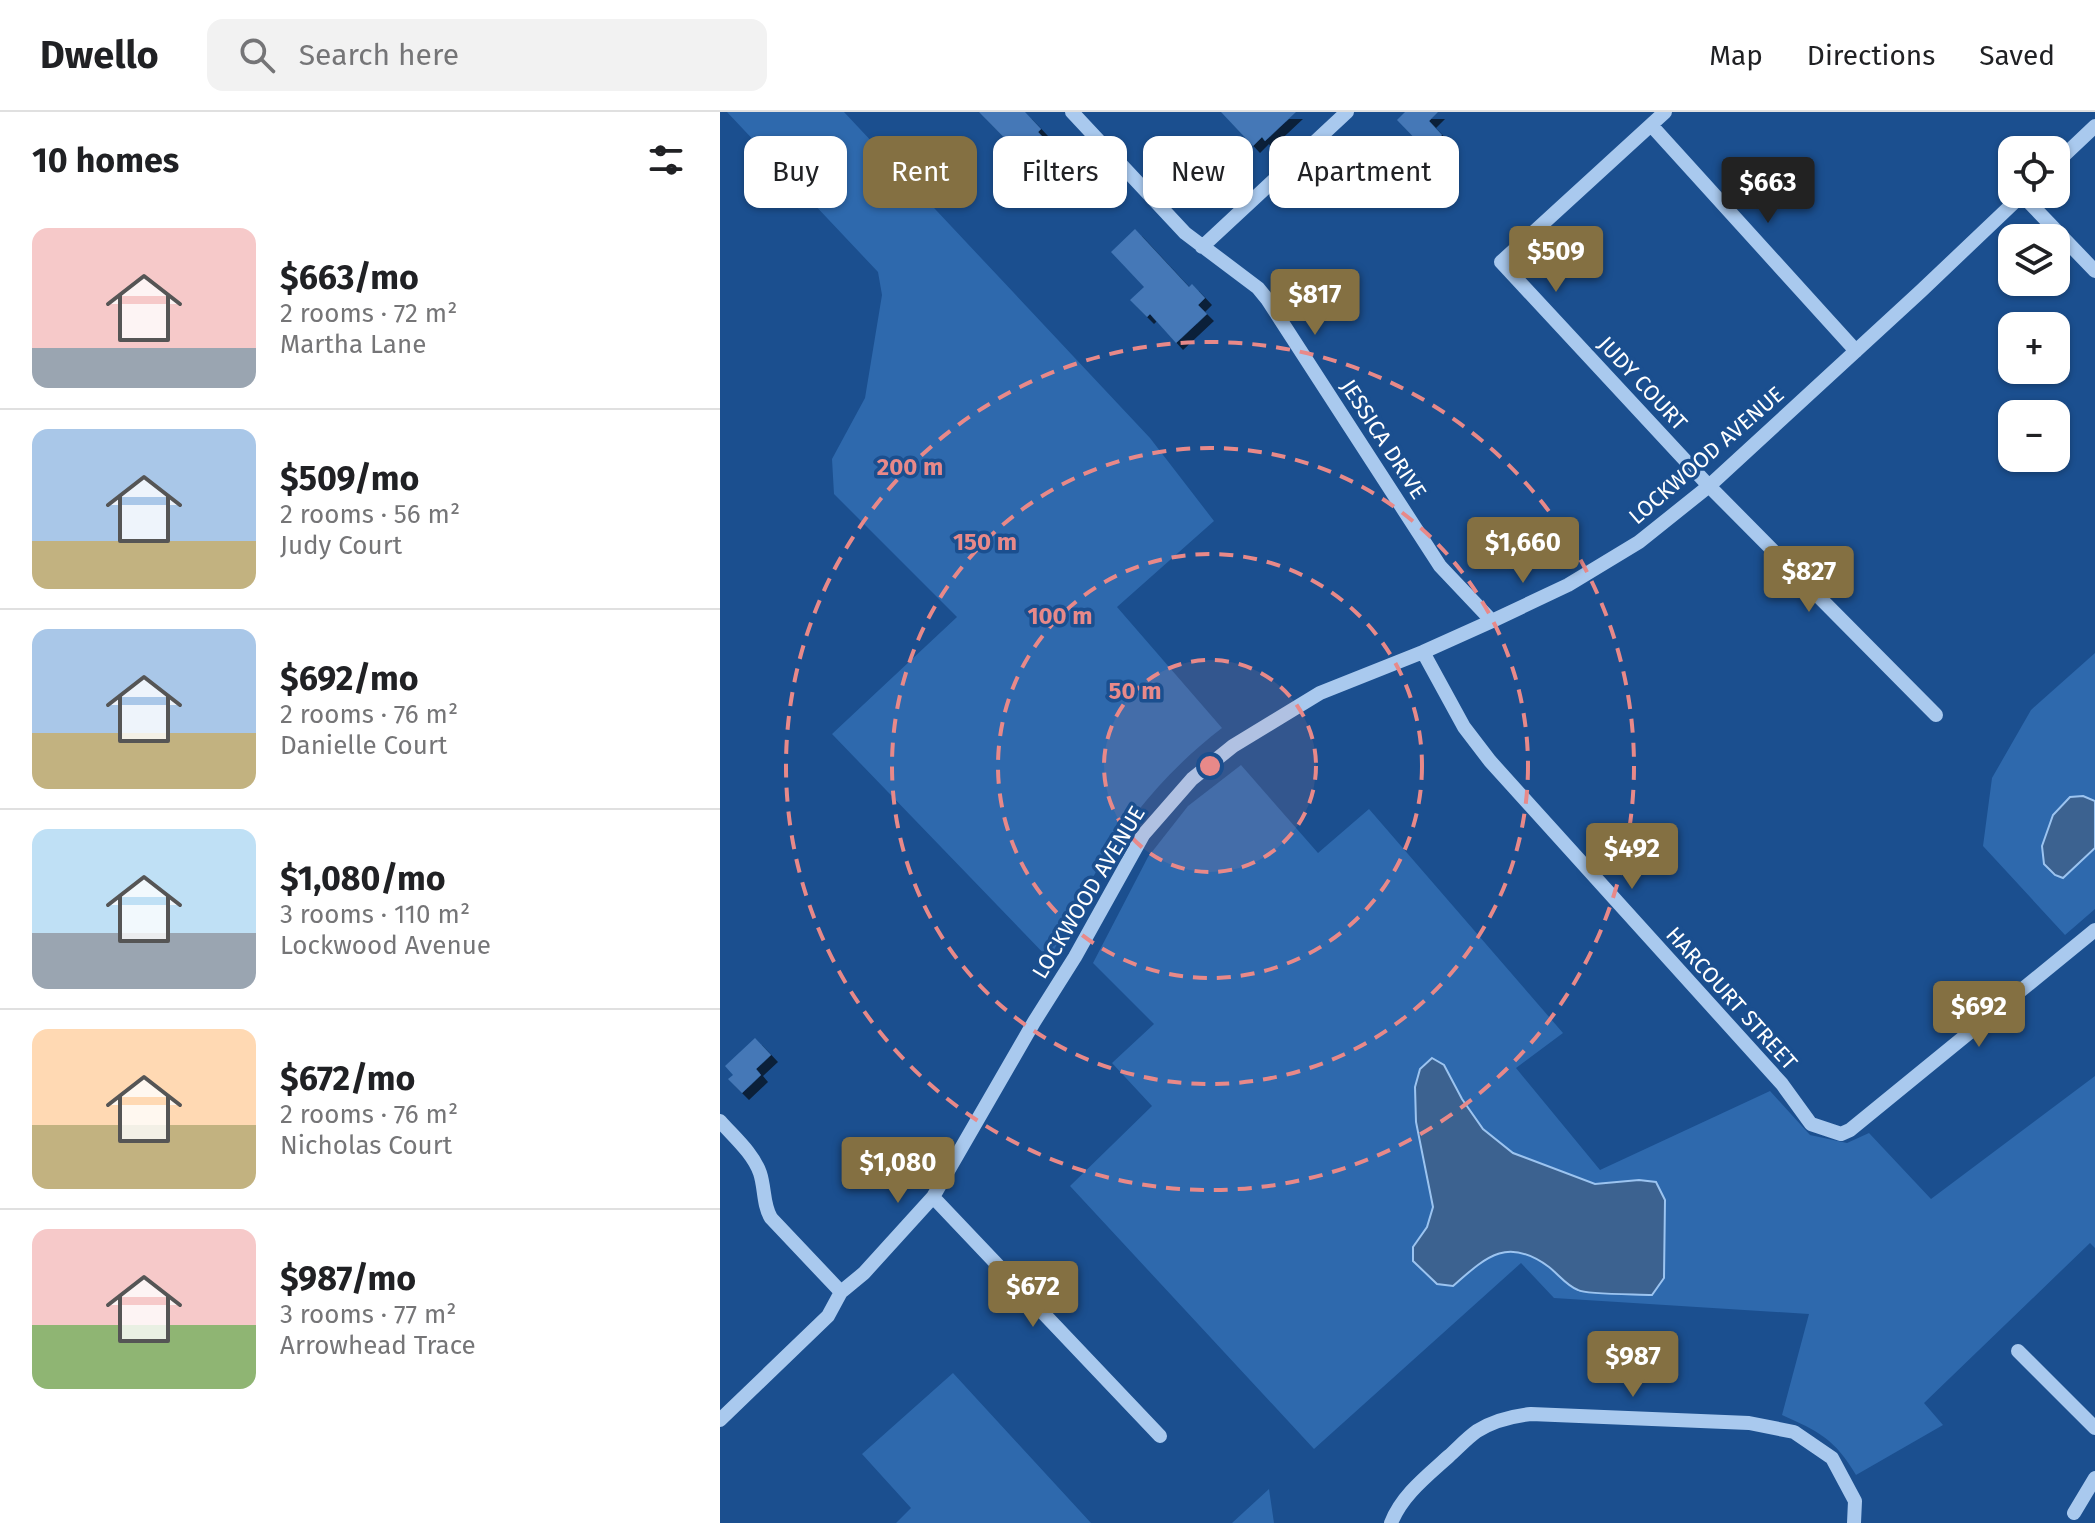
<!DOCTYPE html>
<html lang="en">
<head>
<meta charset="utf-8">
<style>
  body { margin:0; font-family:"Fira Sans",sans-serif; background:#f2f2f2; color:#202124; height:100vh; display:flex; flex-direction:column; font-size:30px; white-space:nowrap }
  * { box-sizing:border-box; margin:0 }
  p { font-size:26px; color:#757577 }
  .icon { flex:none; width:44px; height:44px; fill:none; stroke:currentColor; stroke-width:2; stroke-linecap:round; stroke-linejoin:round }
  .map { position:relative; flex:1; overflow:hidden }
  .side { display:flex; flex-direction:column; background:#fff; width:720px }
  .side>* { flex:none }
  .guide { position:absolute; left:24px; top:24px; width:760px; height:72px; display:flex; gap:16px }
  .controls { position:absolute; left:1278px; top:24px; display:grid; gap:16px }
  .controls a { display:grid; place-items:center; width:72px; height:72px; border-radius:16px; background:#fff; box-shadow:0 2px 6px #0004; font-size:40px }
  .price { position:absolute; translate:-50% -68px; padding:0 18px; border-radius:8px; background:#847042; color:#fff; font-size:26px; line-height:52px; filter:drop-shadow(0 2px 4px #0008) }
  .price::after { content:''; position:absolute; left:50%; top:48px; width:24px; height:18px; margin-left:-12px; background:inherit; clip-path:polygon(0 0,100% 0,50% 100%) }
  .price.selected { background:#222; color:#fff }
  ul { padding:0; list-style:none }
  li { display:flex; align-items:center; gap:24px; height:200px; padding:0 32px }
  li+li { border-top:2px solid #e0e0e0 }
  li span { display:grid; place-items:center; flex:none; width:224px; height:160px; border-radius:16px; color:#555 }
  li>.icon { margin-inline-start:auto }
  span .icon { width:96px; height:96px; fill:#fffc; stroke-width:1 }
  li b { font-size:34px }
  h2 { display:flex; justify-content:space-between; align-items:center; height:96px; padding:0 32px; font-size:34px }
  .tag { padding:0 28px; border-radius:16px; background:#fff; box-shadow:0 2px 6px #0004; font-size:28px; line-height:72px }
  .tag.selected { background:#847042; color:#fff }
  header { display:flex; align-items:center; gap:48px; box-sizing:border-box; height:112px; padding:0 40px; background:#fff; border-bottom:2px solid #e0e0e0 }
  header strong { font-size:38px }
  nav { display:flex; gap:44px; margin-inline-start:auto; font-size:28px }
  .search { width:560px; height:72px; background:#f2f2f2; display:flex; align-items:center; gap:20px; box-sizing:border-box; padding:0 28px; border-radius:16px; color:#757577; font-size:30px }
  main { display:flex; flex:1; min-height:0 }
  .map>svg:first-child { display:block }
  .green { fill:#2e69ad; fill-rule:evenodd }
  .water { fill:#3c6290; stroke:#9cc4f0; stroke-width:2 }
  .building { fill:#4478b7; filter:url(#shadow) }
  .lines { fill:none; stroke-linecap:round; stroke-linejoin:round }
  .minor { stroke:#a9c9ee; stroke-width:14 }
  .ring { fill:none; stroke:#e88989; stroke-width:4; stroke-dasharray:14 10 }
  .labels { text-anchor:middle; stroke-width:7; stroke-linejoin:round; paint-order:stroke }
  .street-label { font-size:22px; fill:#fff; stroke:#1b4f8f }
  .centre { fill:#e88989; stroke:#1b4f8f; stroke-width:4 }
  .ring-label { font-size:24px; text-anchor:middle; font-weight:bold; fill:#e88989; stroke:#1b4f8f; stroke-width:7; stroke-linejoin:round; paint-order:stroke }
</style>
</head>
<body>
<header>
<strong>Dwello</strong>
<div class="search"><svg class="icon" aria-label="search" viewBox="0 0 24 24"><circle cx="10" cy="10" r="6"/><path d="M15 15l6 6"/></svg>Search here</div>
<nav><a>Map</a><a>Directions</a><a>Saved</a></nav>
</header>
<main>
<section class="side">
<h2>10 homes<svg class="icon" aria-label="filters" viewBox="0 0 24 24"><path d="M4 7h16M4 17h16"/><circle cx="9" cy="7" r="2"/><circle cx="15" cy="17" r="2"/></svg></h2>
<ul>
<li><span style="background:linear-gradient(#f6c9c9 75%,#9aa5b1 0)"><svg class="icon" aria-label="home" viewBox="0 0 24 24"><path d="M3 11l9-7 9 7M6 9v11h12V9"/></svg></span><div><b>$663/mo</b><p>2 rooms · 72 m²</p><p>Martha Lane</p></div></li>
<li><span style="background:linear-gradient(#a9c7e8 70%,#c2b280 0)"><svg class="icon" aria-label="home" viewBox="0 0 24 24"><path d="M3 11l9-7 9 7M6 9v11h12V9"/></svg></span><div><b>$509/mo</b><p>2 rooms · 56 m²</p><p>Judy Court</p></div></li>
<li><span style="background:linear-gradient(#a9c7e8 65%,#c2b280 0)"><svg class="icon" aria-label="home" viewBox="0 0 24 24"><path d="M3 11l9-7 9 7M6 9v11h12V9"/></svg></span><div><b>$692/mo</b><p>2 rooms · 76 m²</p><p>Danielle Court</p></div></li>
<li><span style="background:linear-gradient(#bfe0f5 65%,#9aa5b1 0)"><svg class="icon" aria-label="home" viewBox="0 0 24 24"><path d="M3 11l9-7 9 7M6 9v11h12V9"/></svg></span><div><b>$1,080/mo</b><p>3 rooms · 110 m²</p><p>Lockwood Avenue</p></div></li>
<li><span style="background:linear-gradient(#ffd9b3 60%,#c2b280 0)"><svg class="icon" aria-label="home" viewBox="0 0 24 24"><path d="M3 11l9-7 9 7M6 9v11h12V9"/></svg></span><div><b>$672/mo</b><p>2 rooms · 76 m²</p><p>Nicholas Court</p></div></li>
<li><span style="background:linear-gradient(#f6c9c9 60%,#8fb573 0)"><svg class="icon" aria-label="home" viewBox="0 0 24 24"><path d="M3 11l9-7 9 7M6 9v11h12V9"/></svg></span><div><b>$987/mo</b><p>3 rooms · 77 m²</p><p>Arrowhead Trace</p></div></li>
</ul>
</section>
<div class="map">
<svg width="1375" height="1411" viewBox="0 0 1375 1411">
  <defs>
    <filter id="shadow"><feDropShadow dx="7" dy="7" stdDeviation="0" flood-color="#0009"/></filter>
  </defs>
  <rect width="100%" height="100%" fill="#1b4f8f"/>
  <path class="green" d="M7 0H124L430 326 494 409 397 495 502 616C451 655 409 704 376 760 359 788 345 819 329 847L112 622 237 505 114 382 112 347 145 286 162 183 158 160Z
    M1375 541V689H1372L1343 766 1375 736V797L1345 823 1263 734 1272 666 1311 598Z
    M521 653 598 741 649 697 843 921 796 956 880 1058 1050 979 1090 1023 1127 1031 1149 1021 1211 1087 1375 964V1136L1370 1131 1204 1291 1223 1313 1136 1363C1115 1327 1098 1319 1062 1303L1089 1202 834 1186 801 1151 594 1337 350 1074 432 994 392 951 434 912 373 851 428 745 468 694ZM742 987 763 1017 793 1041 875 1072 919 1068 945 1088 944 1166 859 1179C841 1164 806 1131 781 1140 762 1147 748 1162 733 1174L693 1135 707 1115 713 1095 696 1010Z
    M233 1261 371 1411H176L191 1396 142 1342Z
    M549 1377 554 1411H512Z"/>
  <path class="water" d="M1363 684 1375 689V736L1343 766 1335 763 1324 752 1322 734 1333 703 1350 685Z
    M712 946 724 953 742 987 763 1017 793 1041 875 1072 919 1068 936 1070 945 1088 944 1166 932 1183C918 1182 867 1183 858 1178 847 1174 838 1162 829 1155 787 1124 766 1145 733 1174L717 1172 693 1149V1135L707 1115 713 1095 696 1010 695 975 700 957Z"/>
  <path class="building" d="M259 0H305L321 17 318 20 341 44 344 41 358 56 339 73 332 67 317 81 301 64 312 54Z
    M501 0H576L545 29 542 25 533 34Z
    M685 0H718L709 9 722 23 706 38 677 8Z
    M644 37 674 68 658 83 644 69 637 76 617 55 632 41 636 45Z
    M415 117 469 175 472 172 485 186 478 193 487 202 456 231 430 202 427 205 410 188 424 175 391 140Z
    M35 926 51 943 36 957 41 963 22 981 8 967 13 963 5 954Z"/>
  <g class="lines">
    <path class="minor" d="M352 0 465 121 538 176 547 187 720 454 772 509
      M945 0 781 150 989 374 1216 603
      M931 13 1136 239
      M1336 51 1375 14
      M1302 83 1375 159
      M482 135 627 0
      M703 540 744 615 770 649 1062 972 1091 1012 1121 1022 1130 1018 1375 818
      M0 1009C14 1025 33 1041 40 1061 45 1076 43 1093 51 1106L121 1180
      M213 1085 440 1324
      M1298 1239 1375 1316
      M0 1308 108 1204 121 1180 144 1161 213 1085 314 910 355 845 423 723 472 667 513 634 600 581 703 540 772 509 848 473 919 430 989 374 1201 179 1303 82
      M1354 1401 1375 1366
      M671 1411C682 1383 707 1364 729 1344 738 1336 747 1326 757 1319 773 1309 793 1304 811 1302L1029 1311 1074 1320 1112 1346 1135 1389 1134 1411"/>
  </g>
  <circle cx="490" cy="654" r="106" fill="#e88989" fill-opacity=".12"/>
  <g class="ring">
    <circle cx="490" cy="654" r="106"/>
    <circle cx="490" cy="654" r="212"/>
    <circle cx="490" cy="654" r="318"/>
    <circle cx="490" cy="654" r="424"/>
  </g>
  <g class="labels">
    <g class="street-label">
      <text transform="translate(923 271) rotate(47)" y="8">JUDY COURT</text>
      <text transform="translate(664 327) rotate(57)" y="8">JESSICA DRIVE</text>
      <text transform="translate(986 343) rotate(-41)" y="8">LOCKWOOD AVENUE</text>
      <text transform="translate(368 780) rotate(-59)" y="8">LOCKWOOD AVENUE</text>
      <text transform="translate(1012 886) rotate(48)" y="8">HARCOURT STREET</text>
    </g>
  </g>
  <circle cx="490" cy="654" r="12" class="centre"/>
  <g class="ring-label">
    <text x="190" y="363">200 m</text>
    <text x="265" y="438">150 m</text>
    <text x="340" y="512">100 m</text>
    <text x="415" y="587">50 m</text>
  </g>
</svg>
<div class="controls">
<a><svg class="icon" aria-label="locate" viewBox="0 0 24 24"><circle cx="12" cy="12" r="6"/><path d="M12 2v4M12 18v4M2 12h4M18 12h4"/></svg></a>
<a><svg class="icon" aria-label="layers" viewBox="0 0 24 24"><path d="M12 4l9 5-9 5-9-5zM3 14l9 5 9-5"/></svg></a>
<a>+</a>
<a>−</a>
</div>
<b class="price selected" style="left:1048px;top:113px">$663</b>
<b class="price" style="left:836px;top:182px">$509</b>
<b class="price" style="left:595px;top:225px">$817</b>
<b class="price" style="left:803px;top:473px">$1,660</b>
<b class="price" style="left:1089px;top:502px">$827</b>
<b class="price" style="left:912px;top:779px">$492</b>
<b class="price" style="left:1259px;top:937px">$692</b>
<b class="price" style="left:178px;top:1093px">$1,080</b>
<b class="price" style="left:313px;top:1217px">$672</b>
<b class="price" style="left:913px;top:1287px">$987</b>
<div class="guide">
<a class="tag">Buy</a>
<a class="tag selected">Rent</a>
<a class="tag">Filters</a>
<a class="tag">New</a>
<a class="tag">Apartment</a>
</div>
</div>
</main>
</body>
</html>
